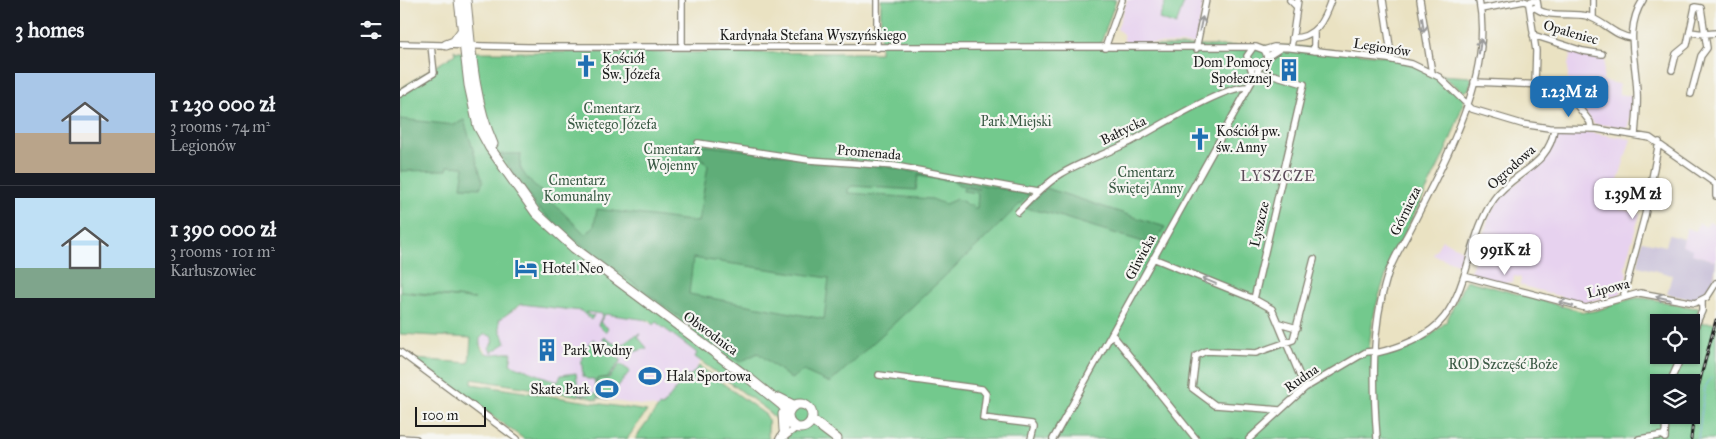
<!DOCTYPE html>
<html lang="en">
<head>
<meta charset="utf-8">
<style>
  body { margin:0; font-family:"IM FELL Great Primer",serif; background:#242831; color:#f1f3f6; height:100vh; display:flex; flex-direction:column; font-size:19px; white-space:nowrap }
  * { box-sizing:border-box; margin:0 }
  p { font-size:16px; color:#9ea1a6 }
  .icon { flex:none; width:28px; height:28px; fill:none; stroke:currentColor; stroke-width:2; stroke-linecap:round; stroke-linejoin:round }
  .map { position:relative; flex:1; overflow:hidden }
  .details { display:flex; flex-direction:column; background:#171b24; width:400px }
  .details>* { flex:none }
  .controls { position:absolute; left:1250px; top:314px; display:grid; gap:10px }
  .controls a { display:grid; place-items:center; width:50px; height:50px; border-radius:0px; background:#171b24; box-shadow:0 1px 4px #0004; font-size:25px }
  .scale { position:absolute; left:15px; bottom:12px; width:71px; box-sizing:border-box; padding-left:5px; border:2px solid #1c1c1c; border-top:0; font-size:14px; line-height:18px; white-space:nowrap; color:#1c1c1c; -webkit-text-stroke:4px #f6f6f2; paint-order:stroke }
  .price { position:absolute; translate:-50% -42px; padding:0 11px; border-radius:10px; background:#fff; color:#222; font-size:16px; line-height:32px; filter:drop-shadow(0 1px 2px #0008) }
  .price::after { content:''; position:absolute; left:50%; top:30px; width:15px; height:11px; margin-left:-8px; background:inherit; clip-path:polygon(0 0,100% 0,50% 100%) }
  .price.selected { background:#1f6fb2; color:#fff }
  ul { padding:0; list-style:none }
  li { display:flex; align-items:center; gap:15px; height:125px; padding:0 15px }
  li+li { border-top:1px solid #363941 }
  li span { display:grid; place-items:center; flex:none; width:140px; height:100px; border-radius:0px; color:#555 }
  li>.icon { margin-inline-start:auto }
  span .icon { width:60px; height:60px; fill:#fffc; stroke-width:1 }
  li b { font-size:21px }
  h2 { display:flex; justify-content:space-between; align-items:center; height:60px; padding:0 15px; font-size:21px }
  main { display:flex; flex:1; min-height:0 }
  .map>svg:first-child { display:block }
  .built { fill:#e7d2ef }
  .industrial { fill:#c8bfd8 }
  .green { fill:#73c98d; stroke:#487254; fill-rule:evenodd }
  .forest { fill:#5ead78; stroke:#3d644a; fill-rule:evenodd }
  .lines { fill:none; stroke-linecap:round; stroke-linejoin:round }
  .stream { stroke:#79a9e4; stroke-width:1 }
  .minor-casing { stroke:#837f6f; stroke-width:8 }
  .highway-casing { stroke:#837f6f; stroke-width:11 }
  .minor { stroke:#fff; stroke-width:5.5 }
  .highway { stroke:#fff; stroke-width:9 }
  .rail-casing { stroke:#1c1c1c; stroke-width:3 }
  .rail { stroke:#f6f6f2; stroke-width:1; stroke-dasharray:4; stroke-linecap:butt }
  .oneway { stroke:#999 }
  .labels { text-anchor:middle; stroke-width:4.5; stroke-linejoin:round; paint-order:stroke }
  .street-label { font-size:14px; fill:#1c1c1c; stroke:#f6f6f2 }
  .poi-label { font-size:14px; fill:#1c1c1c; stroke:#f6f6f2; text-anchor:start }
  .park-label { font-size:14px; fill:#3a5944; stroke:#f6f6f2 }
  .neighbourhood-label { font-size:15px; letter-spacing:1px; fill:#5c4c5a; stroke:#f6f6f2 }
</style>
</head>
<body>
<main>
<section class="details">
<h2>3 homes<svg class="icon" aria-label="filters" viewBox="0 0 24 24"><path d="M4 7h16M4 17h16"/><circle cx="9" cy="7" r="2"/><circle cx="15" cy="17" r="2"/></svg></h2>
<ul>
<li><span style="background:linear-gradient(#a9c7e8 60%,#b9a48a 0)"><svg class="icon" aria-label="home" viewBox="0 0 24 24"><path d="M3 11l9-7 9 7M6 9v11h12V9"/></svg></span><div><b>1 230 000 zł</b><p>3 rooms · 74 m²</p><p>Legionów</p></div></li>
<li><span style="background:linear-gradient(#bfe0f5 70%,#7fa58c 0)"><svg class="icon" aria-label="home" viewBox="0 0 24 24"><path d="M3 11l9-7 9 7M6 9v11h12V9"/></svg></span><div><b>1 390 000 zł</b><p>3 rooms · 101 m²</p><p>Karłuszowiec</p></div></li>
</ul>
</section>
<div class="map">
<svg width="1316" height="439" viewBox="0 0 1316 439">
  <rect width="100%" height="100%" fill="#f6f6f2"/>
  <filter id="ink" filterUnits="userSpaceOnUse"><feTurbulence type="fractalNoise" baseFrequency=".02" numOctaves="2"/><feDisplacementMap in="SourceGraphic" scale="10" xChannelSelector="R" yChannelSelector="G"/><feConvolveMatrix kernelMatrix="1 2 1 2 8 2 1 2 1" color-interpolation-filters="sRGB"/></filter>
  <filter id="wash" filterUnits="userSpaceOnUse"><feTurbulence type="fractalNoise" baseFrequency=".0096" numOctaves="4" result="noise"/><feDisplacementMap in="SourceGraphic" scale="20" xChannelSelector="R" yChannelSelector="G"/><feGaussianBlur stdDeviation="1.12" result="paint"/><feColorMatrix in="noise" values="0 0 0 0 0 0 0 0 0 0 0 0 0 0 0 0 0 1.4 0 .05"/><feComposite in="paint" operator="in"/></filter>
  <g filter="url(#wash)">
    <rect width="100%" height="100%" fill="#eae2c2"/>
    <path class="built" d="M727 0H804L795 44 725 43 723 34 717 29Z
      M1172 49 1205 57 1203 81 1219 84V94L1232 96 1228 128 1194 124 1181 108V100L1174 89V81L1168 80V65Z
      M1186 132 1231 139 1210 206 1240 214 1227 258 1225 269 1227 274 1220 295 1183 303 1120 285 1121 278 1114 276 1113 282 1104 283 1073 274 1071 270 1090 215 1100 199 1148 155 1157 134Z
      M1309 222 1316 224V261L1292 254 1282 246 1287 228 1296 231 1299 223 1306 227Z
      M1042 240 1066 252 1061 265 1033 255Z
      M125 286 237 316 253 325 256 322 298 353 295 357 301 361 291 376 285 377 262 408 179 396 176 373 158 382 110 364 112 353 105 352 97 356 88 354 80 344V338L85 334 92 337 93 341 89 348 106 343 100 330 99 320 121 305Z"/>
    <path class="industrial" d="M1269 235 1284 239 1282 246 1293 250 1292 254 1316 261 1314 279 1309 287 1295 300 1267 294 1272 275 1238 266 1242 241 1266 246Z"/>
    <path class="green" d="M481 0H716L700 46H891L984 56 1012 61 1038 75 1065 97C1061 109 1057 122 1053 133 1024 207 972 271 969 354H992L1030 336 1046 322 1066 280 1184 312C1203 312 1219 300 1237 298 1253 297 1280 307 1299 308L1294 323H1316V439H375L393 422 391 416 393 410 273 323 376 405 381 413 382 426 367 410 295 357 297 353 256 322 253 325 248 320 205 314 200 322 208 328 205 332 198 325 203 314 186 312 191 316 194 315 191 320 181 311 121 304 99 320 100 330 106 343 92 352 89 348 93 341 91 336 85 334 80 338C78 363 100 351 112 353L110 364 158 382 161 375 176 373 179 396 72 379V384L247 411 227 439H124L13 359 69 363 71 338 0 334V292L75 299 0 291V89L55 54 54 50 57 52 480 53ZM1259 322H1291V355H1259ZM1259 382H1291V415H1259Z
      M766 0H785L776 25 759 19Z
      M1041 75 1070 77 1072 79 1069 89 1064 92Z
      M240 334 238 337 247 348 224 355 202 339 204 337C225 354 224 338 240 334Z
      M193 339 221 360 208 377 196 379 198 400 180 395 196 393 194 379H187L183 376C181 357 180 354 193 339Z
      M220 364 230 371 208 399 199 398 197 379 209 378Z
      M299 366 366 415C371 422 366 430 369 439H235L259 406 262 407 285 377 291 375Z"/>
    <path class="forest" d="M0 119 54 125 64 120 83 182 80 188 61 187 64 167 48 166 47 170 0 171Z
      M300 145 488 167 630 194 590 234 430 383 403 371 391 379 358 353 340 362 163 231 135 205 101 154H121L120 167 126 177 186 235 194 226 197 209 298 222 308 166 298 153ZM518 176 554 181 559 185 579 189 564 187 563 191 578 193 577 208H573L572 205 567 206 564 202 557 199 545 204 532 199 448 193V189L452 186 516 190ZM293 258 429 278 424 319 289 294Z
      M646 188 765 227 753 245 652 214 625 208Z"/>
    <g class="lines">
      <path class="stream" d="M1298 439 1305 387 1311 378"/>
    </g>
  </g>
  <g filter="url(#ink)">
    <g class="lines">
      <defs>
        <path id="minor" d="M890 0 896 6
          M983 0 992 60
          M1020 0 1032 73
          M1193 0V18
          M1081 9 1124 1 1129 3
          M1130 9 1138 7 1137 1H1131L1129 5 1136 51 1135 84
          M1137 9C1150 18 1172 12 1187 16 1204 21 1214 36 1232 38
          M914 31V51
          M1290 32 1305 34 1316 33
          M1133 35 1183 51 1202 54
          M892 38C916 38 924 20 931 0
          M0 44 128 47H856L864 50C869 56 867 64 860 67L851 66
          M282 47V0
          M477 48V0
          M705 48 722 0
          M891 48 898 0
          M796 49 806 0
          M864 50 874 47 891 48 988 59 1012 64 1039 77 1072 109 1122 124 1149 128 1197 129 1250 138 1316 184
          M867 57 881 48
          M1272 70 1276 54 1287 45 1295 7 1301 8 1307 48 1301 56 1291 94
          M1074 82 1146 85 1169 95 1190 122 1191 128
          M849 86 852 72 847 56 852 49
          M0 94 34 73 31 45
          M1235 135C1236 121 1238 106 1237 92 1236 60 1224 29 1243 0
          M298 143 409 160 495 166 637 192
          M1316 185V196
          M618 212C632 198 645 184 661 174 682 161 706 154 728 143 754 130 822 86 848 87
          M753 258 854 299 872 309 905 388
          M1064 276 1186 308 1240 293 1295 303 1307 297 1316 283
          M1225 297 1224 294 1245 215 1259 142
          M854 299 904 84 874 75 857 74
          M879 323 897 328
          M712 334 796 439
          M1291 336 1302 311V301
          M0 352 117 439
          M976 353C998 348 1022 339 1038 324 1069 294 1068 235 1094 199 1113 172 1150 166 1154 129
          M479 375 582 389 586 394 583 418 632 424 634 427 631 439
          M1270 382 1282 355
          M880 410 815 405 792 388 796 356 806 351 856 353 893 340 914 259
          M0 438 16 439
          M1265 438 1266 415
          M379 439 389 422
          M382 439 396 428
          M653 439 860 67
          M849 439 905 388 966 352 976 351
          M977 439C973 386 971 328 987 277 992 259 1004 242 1012 226 1045 159 1094 76 1079 0
          M1239 439 1264 435"/>
        <path id="highway" d="M59 0 69 85 78 126 90 148 136 213 174 248 350 379 382 405 388 412
          M66 0C71 49 73 99 93 144
          M46 45 54 42 62 31
          M379 398 393 405
          M388 416a12 12 0 1 1 24 0a12 12 0 1 1-24 0Z
          M383 414 384 430
          M412 420 437 439"/>
      </defs>
      <use href="#minor" class="minor-casing"/>
      <use href="#highway" class="highway-casing"/>
      <use href="#minor" class="minor"/>
      <use href="#highway" class="highway"/>
      <defs>
        <path id="rail" d="M1291 439 1296 395 1316 320"/>
      </defs>
      <use href="#rail" class="rail-casing"/>
      <use href="#rail" class="rail"/>
    </g>
    <defs><path id="oneway-shaft" d="M-6 0H5M1.5-3L5.5 0L1.5 3" fill="none" stroke-width="1.6" stroke-linecap="round" stroke-linejoin="round" transform="scale(1.25)"/></defs>
    <g class="oneway">
      <use href="#oneway-shaft" transform="translate(801 24) rotate(-78)"/>
      <use href="#oneway-shaft" transform="translate(1023 25) rotate(82)"/>
      <use href="#oneway-shaft" transform="translate(1080 46) rotate(-82)"/>
      <use href="#oneway-shaft" transform="translate(809 281) rotate(-157)"/>
      <use href="#oneway-shaft" transform="translate(1263 298) rotate(-167)"/>
      <use href="#oneway-shaft" transform="translate(1166 304) rotate(-165)"/>
    </g>
  </g>
  <defs>
    <symbol id="church-bare" viewBox="-9 -9 18 18"><path d="M-1.2-6h2.4v3.5h3.3v2.4h-3.3V6h-2.4V-.1h-3.3v-2.4h3.3Z" fill="#1f6fb2" stroke="#f6f6f2" stroke-width="2.5" paint-order="stroke"/></symbol>
    <symbol id="building-bare" viewBox="-9 -9 18 18"><path d="M-4-6H4V6H1V3H-1V6H-4ZM-2.5-4.3h1.7v1.8h-1.7ZM.8-4.3h1.7v1.8H.8ZM-2.5-1h1.7V.8h-1.7ZM.8-1h1.7V.8H.8Z" fill="#1f6fb2" stroke="#f6f6f2" stroke-width="2.5" paint-order="stroke"/></symbol>
    <symbol id="hotel-bare" viewBox="-9 -9 18 18"><path d="M-6-4.5h1.5V1H6V5H4.5V3h-9V5H-6ZM-4 0a1.8 1.8 0 1 1 3.6 0ZM.5 0V-2.5h3Q6-2.5 6 0Z" fill="#1f6fb2" stroke="#f6f6f2" stroke-width="2.5" paint-order="stroke"/></symbol>
    <symbol id="stadium-bare" viewBox="-9 -9 18 18"><path d="M0-5a6.5 5 0 1 0 0 10a6.5 5 0 1 0 0-10ZM-3.5-1.8h7v3.6h-7Z" fill="#1f6fb2" stroke="#f6f6f2" stroke-width="2.5" paint-order="stroke"/></symbol>
  </defs>
  <g fill-rule="evenodd">
    <use href="#church-bare" x="170" y="50" width="32" height="32"/>
    <use href="#building-bare" x="873" y="54" width="32" height="32"/>
    <use href="#church-bare" x="784" y="123" width="32" height="32"/>
    <use href="#hotel-bare" x="110" y="252" width="32" height="32"/>
    <use href="#building-bare" x="131" y="334" width="32" height="32"/>
    <use href="#stadium-bare" x="234" y="360" width="32" height="32"/>
    <use href="#stadium-bare" x="191" y="373" width="32" height="32"/>
  </g>
  <g class="labels">
    <g class="street-label">
      <text transform="translate(1171 32) rotate(16)" y="5">Opaleniec</text>
      <text x="413" y="40">Kardynała Stefana Wyszyńskiego</text>
      <text transform="translate(982 47) rotate(9)" y="5">Legionów</text>
      <text transform="translate(723 130) rotate(-26)" y="5">Bałtycka</text>
      <text transform="translate(469 152) rotate(5)" y="5">Promenada</text>
      <text transform="translate(1111 167) rotate(-42)" y="5">Ogrodowa</text>
      <text transform="translate(1005 211) rotate(-64)" y="5">Górnicza</text>
      <text transform="translate(859 224) rotate(-77)" y="5">Lyszcze</text>
      <text transform="translate(740 257) rotate(-62)" y="5">Gliwicka</text>
      <text transform="translate(1208 288) rotate(-14)" y="5">Lipowa</text>
      <text transform="translate(311 333) rotate(36)" y="5">Obwodnica</text>
      <text transform="translate(901 378) rotate(-35)" y="5">Rudna</text>
    </g>
    <g class="poi-label">
      <text x="202" y="63">Kościół<tspan x="202" dy="16">Św. Józefa</tspan></text>
      <text x="872" y="67" text-anchor="end">Dom Pomocy<tspan x="872" dy="16">Społecznej</tspan></text>
      <text x="816" y="136">Kościół pw.<tspan x="816" dy="16">św. Anny</tspan></text>
      <text x="142" y="273">Hotel Neo</text>
      <text x="163" y="355">Park Wodny</text>
      <text x="266" y="381">Hala Sportowa</text>
      <text x="190" y="394" text-anchor="end">Skate Park</text>
    </g>
    <g class="park-label">
      <text x="212" y="113">Cmentarz<tspan x="212" dy="16">Świętego Józefa</tspan></text>
      <text x="616" y="126">Park Miejski</text>
      <text x="272" y="154">Cmentarz<tspan x="272" dy="16">Wojenny</tspan></text>
      <text x="746" y="177">Cmentarz<tspan x="746" dy="16">Świętej Anny</tspan></text>
      <text x="177" y="185">Cmentarz<tspan x="177" dy="16">Komunalny</tspan></text>
      <text x="1103" y="369">ROD Szczęść Boże</text>
    </g>
    <g class="neighbourhood-label">
      <text x="878" y="181">LYSZCZE</text>
    </g>
  </g>
</svg>
<div class="controls">
<a><svg class="icon" aria-label="locate" viewBox="0 0 24 24"><circle cx="12" cy="12" r="6"/><path d="M12 2v4M12 18v4M2 12h4M18 12h4"/></svg></a>
<a><svg class="icon" aria-label="layers" viewBox="0 0 24 24"><path d="M12 4l9 5-9 5-9-5zM3 14l9 5 9-5"/></svg></a>
</div>
<div class="scale">100 m</div>
<b class="price selected" style="left:1169px;top:118px">1.23M zł</b>
<b class="price" style="left:1233px;top:220px">1.39M zł</b>
<b class="price" style="left:1105px;top:276px">991K zł</b>
</div>
</main>
</body>
</html>
